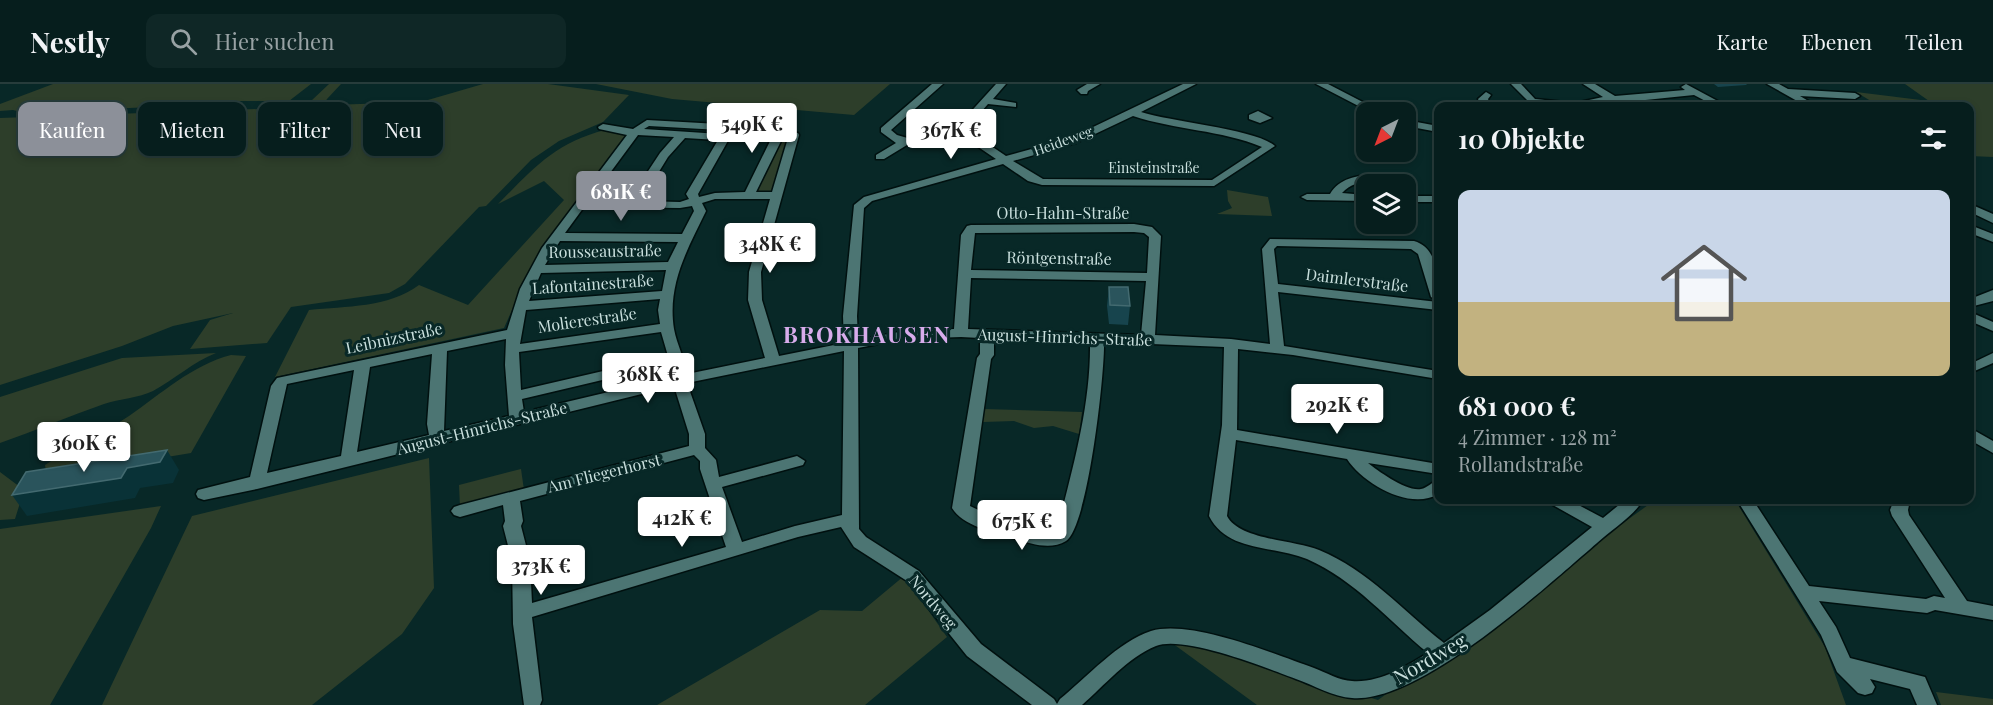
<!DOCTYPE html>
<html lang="de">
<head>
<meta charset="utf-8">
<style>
  body { margin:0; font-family:"Playfair Display",serif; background:#0f2726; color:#f1f3f6; height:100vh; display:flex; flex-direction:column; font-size:22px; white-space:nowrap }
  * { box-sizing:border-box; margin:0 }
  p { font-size:20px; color:#98a2a4 }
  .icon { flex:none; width:33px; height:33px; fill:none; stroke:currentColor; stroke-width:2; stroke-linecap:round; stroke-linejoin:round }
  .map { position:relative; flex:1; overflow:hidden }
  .details { position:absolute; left:1434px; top:18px; width:540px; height:402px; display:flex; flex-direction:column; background:#061e1d; border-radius:12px; box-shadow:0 3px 9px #0003,0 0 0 2px #273c3b }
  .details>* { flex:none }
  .top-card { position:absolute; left:18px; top:18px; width:570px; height:54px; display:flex; gap:12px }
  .needle { width:39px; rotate:222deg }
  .controls { position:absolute; left:1356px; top:18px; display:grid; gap:12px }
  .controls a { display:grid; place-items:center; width:60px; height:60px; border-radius:12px; background:#061e1d; box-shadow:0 3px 9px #0003,0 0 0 2px #273c3b; font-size:30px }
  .price { position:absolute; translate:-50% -51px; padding:0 14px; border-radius:6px; background:#fff; color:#222; font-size:20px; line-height:39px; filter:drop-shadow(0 2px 3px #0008) }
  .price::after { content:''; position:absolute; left:50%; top:36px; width:18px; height:14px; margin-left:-9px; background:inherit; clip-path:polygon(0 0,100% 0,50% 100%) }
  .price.selected { background:#8c9099; color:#fff }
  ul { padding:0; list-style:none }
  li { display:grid; align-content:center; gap:12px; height:318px; padding:0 24px }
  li+li { border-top:2px solid #273c3b }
  li span { display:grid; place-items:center; height:186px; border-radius:12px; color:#555 }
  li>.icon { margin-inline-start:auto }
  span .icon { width:108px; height:108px; fill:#fffc; stroke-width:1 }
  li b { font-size:26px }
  h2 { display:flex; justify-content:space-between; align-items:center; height:72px; padding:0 24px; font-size:26px }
  .tag { padding:0 21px; border-radius:12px; background:#061e1d; box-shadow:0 3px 9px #0003,0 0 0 2px #273c3b; font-size:21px; line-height:54px }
  .tag.selected { background:#8c9099; color:#fff }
  header { display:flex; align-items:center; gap:36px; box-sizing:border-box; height:84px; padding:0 30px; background:#061e1d; border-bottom:2px solid #273c3b }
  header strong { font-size:28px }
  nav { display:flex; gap:33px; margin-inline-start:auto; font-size:21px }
  .search { width:420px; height:54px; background:#0f2726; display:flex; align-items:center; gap:15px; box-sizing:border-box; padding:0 21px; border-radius:12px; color:#98a2a4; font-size:22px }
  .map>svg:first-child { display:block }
  .green { fill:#2d3e2a }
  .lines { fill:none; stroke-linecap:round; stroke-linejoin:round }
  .minor-casing { stroke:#00100f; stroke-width:3 }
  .minor { fill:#4c7573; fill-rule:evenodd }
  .wall { fill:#17444d }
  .shaded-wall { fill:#093237 }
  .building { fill:#2a545c; stroke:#436a70; stroke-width:1.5 }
  .labels { text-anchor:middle; stroke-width:6; stroke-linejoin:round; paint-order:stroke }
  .far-street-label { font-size:14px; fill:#c9dfdd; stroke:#082827 }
  .street-label { font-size:16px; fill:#c9dfdd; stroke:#082827 }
  .near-street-label { font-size:20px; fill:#c9dfdd; stroke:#082827 }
  .district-label { font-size:22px; font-weight:bold; letter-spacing:1.5px; fill:#d8acec; stroke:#082827 }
</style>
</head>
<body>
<header>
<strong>Nestly</strong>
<div class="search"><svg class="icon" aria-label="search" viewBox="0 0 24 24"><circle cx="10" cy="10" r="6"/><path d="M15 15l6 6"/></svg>Hier suchen</div>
<nav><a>Karte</a><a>Ebenen</a><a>Teilen</a></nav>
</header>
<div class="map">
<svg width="1993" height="621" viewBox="0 0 1993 621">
  <rect width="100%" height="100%" fill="#082827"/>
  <path class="green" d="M53 0H311L289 17H182L180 20 155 21 151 23 25 29 13 26 0 27V20Z
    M329 0H341L327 15 316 34 330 21 421 18 483 0H548L629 11 603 38 559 57 531 76 486 122 479 123 405 200 389 209 291 223 267 259 190 265 210 236 233 229 173 242 122 262 0 301V34L287 24 311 17Z
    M596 0H890L854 31 672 15Z
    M1905 0H1993V73L1970 72V22H1879L1856 8 1929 17Z
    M605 46 631 50 525 197 504 244 275 293 309 226C346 222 388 224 419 201L468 221 564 116 544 97 498 120C533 85 554 59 605 46Z
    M782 52 789 53 774 108 752 107Z
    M1227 106 1268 113 1272 132 1217 130 1232 124 1228 117Z
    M216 269C193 278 175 295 153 307 139 314 119 315 104 320 69 332 35 347 0 359V313L122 274Z
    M231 271 246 272 191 369 47 393 45 381C72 363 102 350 129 332 161 310 192 281 231 271Z
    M984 325 1082 328 1079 350 1053 342 1034 344 1014 337 983 338Z
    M429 374 434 504 402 550 312 621H102L192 432Z
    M521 385 524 406 460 423 459 401Z
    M0 388 24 406 15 435 0 436Z
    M1655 416H1735L1825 563 1846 621H1257L1161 551 1378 616Z
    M161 422 151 444 50 621H0V445Z
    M904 492 947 553 865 621H657L820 526 862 527Z
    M1936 608 1993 615V621H1941Z"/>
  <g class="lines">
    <defs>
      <path id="minor" d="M932 0H943L891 46 897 51 911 55 956 44 996 0H1006L993 15 1016 19V23L988 20 966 45 1006 72 1068 55 1183 0H1196L1141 28C1172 38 1256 45 1275 62L1214 102 1042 101 1028 97 1003 80 872 117 864 124 857 232 858 256 904 247 954 245 961 151 967 142 971 141 1134 140 1152 143 1161 152 1155 251 1231 255 1270 260 1262 165 1270 155 1414 157C1439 164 1438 196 1438 217L1431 213 1418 170 1411 165 1277 162 1274 165 1278 200 1438 218V226L1278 208 1284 262 1438 287V295L1293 271 1238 265 1237 346 1438 380V390L1368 379C1378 387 1407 408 1421 405 1427 404 1432 398 1438 396V410C1411 427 1363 400 1347 375L1236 356 1227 432C1239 456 1295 456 1319 466 1368 486 1403 527 1444 559L1490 526 1592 443 1551 420 1549 416H1569L1603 434 1625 416H1643C1634 432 1611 446 1597 459 1547 502 1419 620 1352 614 1334 613 1313 601 1296 595 1267 584 1184 551 1156 562 1128 573 1104 602 1082 621H1032L967 572 907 497 854 463 841 443 798 453 532 533 542 616 540 621H524L513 540 512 477 503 442 505 437 503 421 460 433 454 431 451 427 454 423 460 421 689 362V350L674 302 257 405 204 416 198 414 196 410 198 406 250 393 271 302 277 294 507 246 520 205 542 164 627 51 599 45 598 43 603 40 633 45 647 36 774 43 782 47 798 49 799 51 761 188 762 216 779 272 844 259 843 232 854 121 864 113 996 75 959 50 907 61 884 75H876V71L896 59 881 48V44ZM1133 32C1175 46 1221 46 1262 63L1212 96 1043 95 1013 77 1076 59ZM649 42 771 49 773 51 745 108 715 109 699 113 698 110 729 55 720 50 644 45ZM638 51 674 53 660 69 629 116H590ZM783 53 788 54 772 108H756ZM685 54 718 56 686 110 689 115 680 118 641 117 668 73ZM715 115H770L749 188 748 216 765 274 687 290C685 275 677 261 674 245 667 201 687 166 706 127L702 119ZM692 122 694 127 682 150 565 149 584 123 680 124ZM1134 148 1144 149 1149 153 1147 189 971 186 975 149ZM560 157 678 158 668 178 545 181ZM666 186 662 207 529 217 541 189ZM971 194 1146 197 1141 251 968 245ZM660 215 658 226 660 240 520 260 526 226ZM661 248 668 272 521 306 519 268ZM961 253 980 254V270L977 274 952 424C963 442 993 448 1013 454 1028 459 1050 467 1066 457 1088 443 1105 288 1104 258L1224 263 1222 341 1209 432C1228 469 1274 461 1307 475 1355 496 1389 537 1428 569 1405 583 1380 599 1352 597 1340 597 1325 588 1314 584 1274 570 1191 535 1151 547 1119 557 1086 594 1060 615L1057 620 1054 615 981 560 919 487 866 453 859 445 858 264 904 255ZM994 254 1090 257C1091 321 1073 382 1058 443L1052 449 1010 441 970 422 991 275 994 271ZM506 255 505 281 509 332 444 347 447 267ZM844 267 842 431 795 442 742 458 722 403 803 381 805 377 797 372 719 393 716 376 705 364V350L687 299ZM432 270 427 340 429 351 357 368 370 283ZM670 280 672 293 524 328 522 315ZM354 286 341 372 267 389 287 300ZM694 371 700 377V385L726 463 532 519 530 477 521 442 523 437 520 417Z
        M1087 0H1100L1088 7 1087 10H1081L1077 6Z
        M1316 0H1328L1382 28H1370Z
        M1511 0H1521L1535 15 1575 19 1603 13 1583 0H1595L1615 12 1685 6 1681 3 1686 0 1727 22H1715L1694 11 1587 22 1532 21Z
        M1767 0H1779L1788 5 1855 9 1860 12 1855 15 1800 12 1817 22H1806Z
        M1486 8 1491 11 1488 15 1491 22H1481L1478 15Z
        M1258 27 1272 34 1260 39 1249 35V31Z
        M1406 36 1438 42V48L1406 42Z
        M1374 90 1387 100H1376L1372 97C1360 98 1350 100 1342 109L1366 111V117L1307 116 1301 113 1307 110H1330C1339 94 1357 92 1374 90Z
        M1406 112H1438V118H1406Z
        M1970 120 1993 130V139L1970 128Z
        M1970 141 1993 150V158L1970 149Z
        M1993 206V217L1970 223V215Z
        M1970 228 1993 238V247L1970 237Z
        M1993 269V279L1970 289V280Z
        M1970 344 1993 357V369L1970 356Z
        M1737 416H1753L1809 502 1926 515 1934 512 1945 514 1892 432 1890 426 1894 416H1910L1908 426 1909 431 1967 517 1993 522V536L1935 526 1927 529 1819 517 1836 543 1850 574 1925 593 1937 621H1917L1910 605 1870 595 1875 603 1872 609 1865 611 1858 609 1837 588 1821 551Z"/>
    </defs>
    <use href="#minor" class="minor-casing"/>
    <use href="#minor" class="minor"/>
  </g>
  <path class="wall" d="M1714 0H1747L1746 1 1718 3Z
    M1109 203 1130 222 1128 241 1109 240 1107 222Z"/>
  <path class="shaded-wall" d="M167 366 179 386 173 399 140 404 135 414 27 432 12 411Z"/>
  <path class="building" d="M1109 203H1128L1130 222 1110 221Z
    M167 366 160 378 127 384 121 394 12 411 26 388Z"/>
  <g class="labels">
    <g class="far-street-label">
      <text transform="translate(1063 57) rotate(-20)" y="5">Heideweg</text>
      <text x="1154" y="89">Einsteinstraße</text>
    </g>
    <g class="street-label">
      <text x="1063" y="135">Otto-Hahn-Straße</text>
      <text transform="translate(605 167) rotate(-1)" y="6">Rousseaustraße</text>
      <text transform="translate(1059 174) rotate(1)" y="6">Röntgenstraße</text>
      <text transform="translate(1357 196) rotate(7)" y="6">Daimlerstraße</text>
      <text transform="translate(593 200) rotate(-4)" y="6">Lafontainestraße</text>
      <text transform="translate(587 236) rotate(-8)" y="6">Molierestraße</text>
      <text transform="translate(1065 253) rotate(2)" y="6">August-Hinrichs-Straße</text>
      <text transform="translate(394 254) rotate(-12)" y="6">Leibnizstraße</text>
      <text transform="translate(482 344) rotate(-14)" y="6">August-Hinrichs-Straße</text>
      <text transform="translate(604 389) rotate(-14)" y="6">Am Fliegerhorst</text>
      <text transform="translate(933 518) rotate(50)" y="6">Nordweg</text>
    </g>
    <g class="near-street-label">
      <text transform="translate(1430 575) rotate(-30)" y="7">Nordweg</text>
    </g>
    <g class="district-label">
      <text x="867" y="259">BROKHAUSEN</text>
    </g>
  </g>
</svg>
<div class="controls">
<a><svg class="needle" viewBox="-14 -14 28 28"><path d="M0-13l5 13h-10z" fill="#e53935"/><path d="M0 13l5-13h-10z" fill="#98a2a4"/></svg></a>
<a><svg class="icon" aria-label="layers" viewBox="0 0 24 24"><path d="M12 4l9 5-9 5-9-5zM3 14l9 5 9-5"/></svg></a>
</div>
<b class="price" style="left:752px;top:70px">549K €</b>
<b class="price" style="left:951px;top:76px">367K €</b>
<b class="price selected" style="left:621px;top:138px">681K €</b>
<b class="price" style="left:770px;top:190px">348K €</b>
<b class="price" style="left:648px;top:320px">368K €</b>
<b class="price" style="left:1337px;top:351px">292K €</b>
<b class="price" style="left:84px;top:389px">360K €</b>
<b class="price" style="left:682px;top:464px">412K €</b>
<b class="price" style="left:1022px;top:467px">675K €</b>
<b class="price" style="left:541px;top:512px">373K €</b>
<div class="top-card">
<a class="tag selected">Kaufen</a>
<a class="tag">Mieten</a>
<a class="tag">Filter</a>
<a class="tag">Neu</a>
</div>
<section class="details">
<h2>10 Objekte<svg class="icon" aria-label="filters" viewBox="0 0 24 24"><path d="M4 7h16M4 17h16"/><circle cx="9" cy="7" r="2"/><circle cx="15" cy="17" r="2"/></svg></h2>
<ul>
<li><span style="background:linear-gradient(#c9d6e8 60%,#c2b280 0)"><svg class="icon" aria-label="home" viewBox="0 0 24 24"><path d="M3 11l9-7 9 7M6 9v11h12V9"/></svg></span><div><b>681 000 €</b><p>4 Zimmer · 128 m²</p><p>Rollandstraße</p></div></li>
</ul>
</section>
</div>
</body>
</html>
